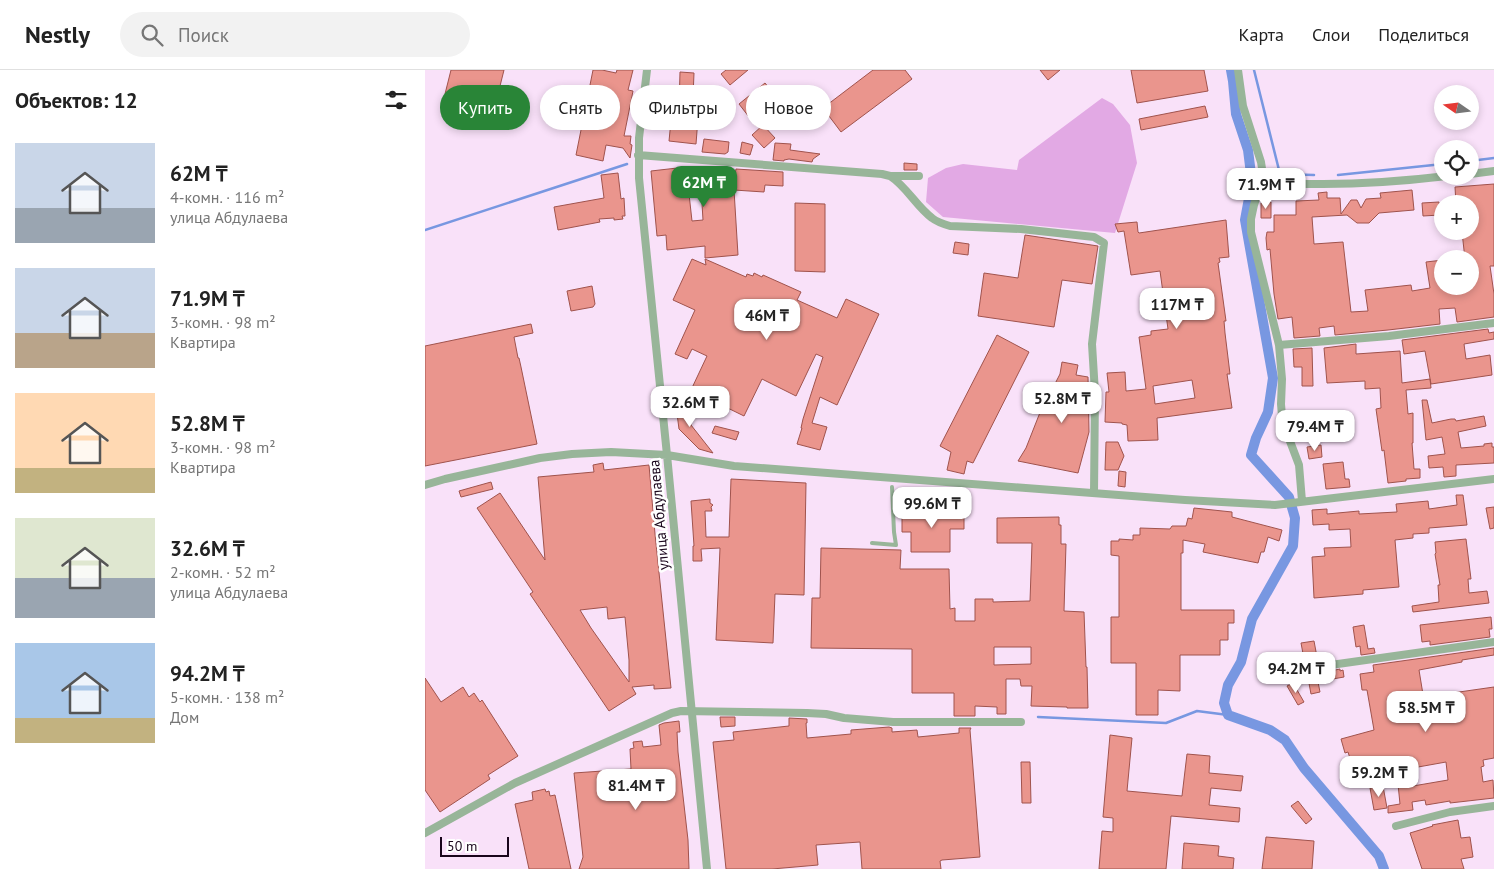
<!DOCTYPE html>
<html lang="ru">
<head>
<meta charset="utf-8">
<style>
  body { margin:0; font-family:"PT Sans",sans-serif; background:#f2f2f2; color:#222; height:100vh; display:flex; flex-direction:column; font-size:19px; white-space:nowrap }
  * { box-sizing:border-box; margin:0 }
  p { font-size:16px; color:#767676 }
  .icon { flex:none; width:28px; height:28px; fill:none; stroke:currentColor; stroke-width:2; stroke-linecap:round; stroke-linejoin:round }
  .map { position:relative; flex:1; overflow:hidden }
  .panel { display:flex; flex-direction:column; background:#fff; width:425px }
  .panel>* { flex:none }
  .guide { position:absolute; left:15px; top:15px; width:475px; height:45px; display:flex; gap:10px }
  .needle { width:32px; rotate:284deg }
  .fabs { position:absolute; left:1009px; top:15px; display:grid; gap:10px }
  .fabs a { display:grid; place-items:center; width:45px; height:45px; border-radius:50%; background:#fff; box-shadow:0 2px 8px #0003; font-size:25px }
  .scale { position:absolute; left:15px; bottom:12px; width:69px; box-sizing:border-box; padding-left:5px; border:2px solid #19051b; border-top:0; font-size:14px; line-height:18px; white-space:nowrap; color:#19051b; -webkit-text-stroke:4px #fff; paint-order:stroke }
  .price { position:absolute; translate:-50% -42px; padding:0 11px; border-radius:10px; background:#fff; color:#222; font-size:16px; line-height:32px; filter:drop-shadow(0 1px 2px #0008) }
  .price::after { content:''; position:absolute; left:50%; top:30px; width:15px; height:11px; margin-left:-8px; background:inherit; clip-path:polygon(0 0,100% 0,50% 100%) }
  .price.selected { background:#298537; color:#fff }
  ul { padding:0; list-style:none }
  li { display:flex; align-items:center; gap:15px; height:125px; padding:0 15px }
  li span { display:grid; place-items:center; flex:none; width:140px; height:100px; border-radius:0px; color:#555 }
  li>.icon { margin-inline-start:auto }
  span .icon { width:60px; height:60px; fill:#fffc; stroke-width:1 }
  li b { font-size:21px }
  h2 { display:flex; justify-content:space-between; align-items:center; height:60px; padding:0 15px; font-size:21px }
  .pill { padding:0 18px; border-radius:22px; background:#fff; box-shadow:0 2px 8px #0003; font-size:18px; line-height:45px }
  .pill.selected { background:#298537; color:#fff }
  header { display:flex; align-items:center; gap:30px; box-sizing:border-box; height:70px; padding:0 25px; background:#fff; border-bottom:1px solid #e0e0e0 }
  header strong { font-size:24px }
  nav { display:flex; gap:28px; margin-inline-start:auto; font-size:18px }
  .search { width:350px; height:45px; background:#f2f2f2; display:flex; align-items:center; gap:12px; box-sizing:border-box; padding:0 18px; border-radius:28px; color:#767676; font-size:19px }
  main { display:flex; flex:1; min-height:0 }
  .map>svg:first-child { display:block }
  .green { fill:#e2a9e4 }
  .lines { fill:none; stroke-linecap:round; stroke-linejoin:round }
  .stream { stroke:#7897e1; stroke-width:2.5 }
  .canal { stroke:#7897e1; stroke-width:10 }
  .building { fill:#ea958d; stroke:#a0534d; fill-rule:evenodd }
  .service { stroke:#98b599; stroke-width:4 }
  .minor { stroke:#98b599; stroke-width:8 }
  .labels { text-anchor:middle; stroke-width:5; stroke-linejoin:round; paint-order:stroke }
  .street-label { font-size:15px; fill:#19051b; stroke:#fff }
</style>
</head>
<body>
<header>
<strong>Nestly</strong>
<div class="search"><svg class="icon" aria-label="search" viewBox="0 0 24 24"><circle cx="10" cy="10" r="6"/><path d="M15 15l6 6"/></svg>Поиск</div>
<nav><a>Карта</a><a>Слои</a><a>Поделиться</a></nav>
</header>
<main>
<section class="panel">
<h2>Объектов: 12<svg class="icon" aria-label="filters" viewBox="0 0 24 24"><path d="M4 7h16M4 17h16"/><circle cx="9" cy="7" r="2"/><circle cx="15" cy="17" r="2"/></svg></h2>
<ul>
<li><span style="background:linear-gradient(#c9d6e8 65%,#9aa5b1 0)"><svg class="icon" aria-label="home" viewBox="0 0 24 24"><path d="M3 11l9-7 9 7M6 9v11h12V9"/></svg></span><div><b>62M ₸</b><p>4-комн. · 116 m²</p><p>улица Абдулаева</p></div></li>
<li><span style="background:linear-gradient(#c9d6e8 65%,#b9a48a 0)"><svg class="icon" aria-label="home" viewBox="0 0 24 24"><path d="M3 11l9-7 9 7M6 9v11h12V9"/></svg></span><div><b>71.9M ₸</b><p>3-комн. · 98 m²</p><p>Квартира</p></div></li>
<li><span style="background:linear-gradient(#ffd9b3 75%,#c2b280 0)"><svg class="icon" aria-label="home" viewBox="0 0 24 24"><path d="M3 11l9-7 9 7M6 9v11h12V9"/></svg></span><div><b>52.8M ₸</b><p>3-комн. · 98 m²</p><p>Квартира</p></div></li>
<li><span style="background:linear-gradient(#dfe7d0 60%,#9aa5b1 0)"><svg class="icon" aria-label="home" viewBox="0 0 24 24"><path d="M3 11l9-7 9 7M6 9v11h12V9"/></svg></span><div><b>32.6M ₸</b><p>2-комн. · 52 m²</p><p>улица Абдулаева</p></div></li>
<li><span style="background:linear-gradient(#a9c7e8 75%,#c2b280 0)"><svg class="icon" aria-label="home" viewBox="0 0 24 24"><path d="M3 11l9-7 9 7M6 9v11h12V9"/></svg></span><div><b>94.2M ₸</b><p>5-комн. · 138 m²</p><p>Дом</p></div></li>
</ul>
</section>
<div class="map">
<svg width="1069" height="799" viewBox="0 0 1069 799">
  <rect width="100%" height="100%" fill="#f9e1f9"/>
  <path class="green" d="M677 28 688 34 705 55 712 93 690 163 518 147 501 132 503 108 521 98 538 94 592 100 594 90Z"/>
  <g class="lines">
    <path class="stream" d="M829 0 855 104 889 105
      M1045 91 1069 88
      M913 105 1018 94
      M0 160 202 94
      M613 647 741 653 772 641 803 645"/>
    <path class="canal" d="M806 0 808 11 811 44 823 80 827 112 820 150 848 308 843 342 831 368 826 385 864 427 870 448 868 476 827 549 816 592 803 615 799 633 803 645 845 660 860 670 879 698 954 786 959 799"/>
  </g>
  <path class="building" d="M26 0H79L70 36 20 24Z
    M168 0H177L191 3 192 0H208L203 20 208 21 199 66H206L205 74 207 75 205 88 198 78 181 75 178 91 151 85Z
    M301 0H323L305 15 296 4Z
    M448 0H480L487 9 416 62 398 38Z
    M615 0H635L623 10Z
    M706 0H779L783 21 712 33Z
    M255 2 269 3 268 27 275 22 271 74 244 71 246 51 252 52 253 38H254Z
    M340 13 357 34 331 56 314 34Z
    M780 36 783 47 716 60 714 49Z
    M338 55 350 68 339 78 327 65Z
    M279 69 304 72 303 82 300 84 277 82Z
    M317 72 328 75 325 85 315 83Z
    M350 73 366 74 365 80 395 84 388 89 387 92 364 89 359 90V91L348 90Z
    M479 93 492 94V100H479Z
    M261 97 267 151 278 150 275 101 301 99 299 115 308 116 311 99 358 102V116L340 115 339 122 309 120 313 185 280 188V176L242 180 241 165 232 166 226 101Z
    M193 103 196 129 199 128 200 146H197L198 149 189 150V148L174 149 175 152 133 160 129 137 179 128 176 105Z
    M1069 114V196H1065L1069 224V247L1032 252 1030 238 1014 239 1015 254 963 260 910 265 909 256 894 258 895 266 869 268 867 247 853 249 849 224 845 179 842 180 841 168 842 162H849V145H871V131L894 130 893 123 902 122V128H915L916 144 926 130H932L936 138 941 129 956 128 955 123 987 120 989 140 954 143 944 153H932L922 145 887 147 889 174 918 172 926 242 943 241 940 220 986 215 987 221 1005 218 1001 192 1018 190V216H1045V189H1040L1037 162 1045 161V134H1031L1030 117Z
    M846 132V148H836V133Z
    M1014 132 1015 145 998 146 997 133Z
    M370 133 400 134V202L370 201Z
    M801 150 804 187 794 188 795 192 793 193 801 251H799L800 263 805 304H802L807 338 732 348 733 370 703 371 702 355 697 354V353L680 352 681 322H684L682 303 700 302 701 321 721 319 714 267 726 265V261L743 259 735 201 706 205 699 161 693 162 690 154 712 152 713 162 714 163ZM767 310 770 328 730 334 728 316Z
    M600 165 673 176 667 214 637 210 629 257 553 246 559 203 593 208Z
    M530 172 544 174 543 185 528 183Z
    M267 189 281 195 280 189 321 207 322 204 328 206 329 203 337 207 338 205 376 222 372 230 412 248 421 229 454 244 412 335 395 327 387 353 402 357 395 380 372 374 377 358H376L378 349 398 287 391 284 371 326 337 309 319 346 266 320 282 286 267 279 262 289 250 284 270 240 248 230Z
    M167 216 170 234 168 237 146 241 142 221Z
    M106 254 108 263 89 267 93 288H94L96 297 112 374 0 396V276Z
    M1063 259 1064 263 1069 262V269L1039 274 1041 289 1065 285 1067 305 1006 314 1000 281 979 284 977 270Z
    M572 265 604 282 548 393 542 391 539 404 522 400 526 382 515 376Z
    M931 274V284L975 281 977 313 1005 309 1006 318 981 320 983 344 988 343V373H987L989 399H995V408L981 409V411L963 413 959 380 957 381 951 339 956 338 955 318 940 319V311L902 313 899 278Z
    M887 278 888 316H877V297H869L868 279Z
    M637 292 653 295 651 305 663 307 664 362 653 403 593 391 601 378 614 345 635 304Z
    M997 330H1002L1007 353 1026 349H1030L1031 351 1059 346 1061 356 1033 362 1036 378 1059 376V374L1067 373V377H1069V393L1031 395V406L1019 407 1018 397 1004 398 1003 386 1020 384 1017 367 1001 370Z
    M261 334 266 355 288 383 274 379 254 359 251 336Z
    M290 356 314 362 311 370 287 363Z
    M681 372H693L699 386 693 400H680Z
    M896 375 897 387 884 389 882 377Z
    M918 392 920 409H924L925 417 901 419 898 394Z
    M178 393 179 400 224 395 230 464 246 618 229 619V615L207 617 211 624 184 641 105 524 108 522 52 438 75 423 120 490 113 407 169 402 168 395ZM182 537 183 549 200 547 204 590V612L166 558 155 540Z
    M694 401 701 402 700 417 693 416Z
    M306 409 381 413 379 525 350 524 348 573 291 570 295 478 276 479 277 491H268V476H269L266 431 285 429V433L288 435 286 437 287 441H280L281 467H304Z
    M66 412 68 419 36 427 34 421Z
    M1031 425H1038L1042 455 1004 458V463L988 464V468L970 470 974 517 938 520V524L889 528 887 487 900 486 899 478 926 477 925 459 904 460V454L888 455 887 440 902 439V444L934 441V444L972 442 971 434 1003 431 1004 439 1032 435Z
    M527 437H539V459H525V482H486V462H477V441H527Z
    M1069 437V458L1065 459 1061 438Z
    M769 438 807 442V447L857 460 854 471 843 467 839 482H836L833 493 778 482 780 474 758 470V483H756V540H809V553H803V570H795V585H755V621L733 620V645H711V593H686V547H694V486L686 485V471H694V469L708 470V465H715V458L745 459 747 456H761L763 448 767 449Z
    M634 447V455H636V474H641L639 541 659 542 661 597H662L663 638H642V637L606 636 607 616H596L595 609H581V644H572V637L550 636V646H529V623H487V579L386 578 387 528H395L396 478 476 480 475 499H524L525 539 530 538V551H550V529H568V532L605 531 607 473H572V448ZM569 577H606V594L569 595Z
    M1041 469 1046 509H1043L1044 523 1062 521 1064 533 988 542 987 536 1014 532 1013 515H1015L1010 484 1011 483 1010 472Z
    M1066 547 1067 559H1064L1065 567 1005 575V571L997 572 995 555Z
    M939 555 943 579 949 578 950 583 936 585 935 576 931 577 928 557Z
    M889 571 892 587 879 589 876 573Z
    M1069 578V585L1037 590V592L994 600 1002 649 1024 645 1020 624 1069 617V688L1058 690 1059 696 1056 697 1058 712 1068 710 1069 728 1025 733V731L1001 735 1000 730 987 732 988 740 963 743V736L975 734 973 714 987 713 988 716 1023 710 1021 692 982 699 934 712 930 697 928 698 923 682 920 683 916 669 949 660 942 620H937L935 604 949 602 948 595Z
    M915 599V601L918 600 919 607 902 610 901 602Z
    M892 607 895 622 886 624 883 608Z
    M0 608 16 632 38 617 44 627 49 623 55 632 57 630 93 686 63 705 65 709 15 742 0 720Z
    M868 613 879 632 873 635 862 616Z
    M295 647H310V656L296 657Z
    M364 648 382 649V653H381L382 668 426 664V660L464 657 467 658V662L492 660 493 667 534 663V658H546L545 660 555 787 517 790 515 791 516 799H437L435 772 391 775 393 795 347 799H301L288 672 309 670 308 662 364 656Z
    M254 651 255 662H252L253 682 263 770 264 799H154L158 787 149 703 206 699 205 679 209 678 208 672 217 671 218 677 236 675 234 655 239 653Z
    M685 665 707 668 702 721 757 726 762 684 785 686 784 703 818 706 816 721 786 718 784 735 815 738 814 752 746 746 741 799H674L677 761 688 762V748L678 747Z
    M596 692H605L606 733H597Z
    M958 716 962 738 949 740 945 718Z
    M120 719 121 722 124 721 125 726 130 725 146 799H104L90 734 108 730 107 722Z
    M873 731 887 749 881 754 866 736Z
    M1033 750 1036 768 1045 767 1048 787 1036 789 1039 799H997L985 763 1008 756 1007 755Z
    M841 767 889 771 887 799H837Z
    M759 773 794 776 793 786 809 788 808 799H757Z"/>
  <g class="lines">
    <path class="service" d="M447 473 471 475 469 462 467 417"/>
    <path class="minor" d="M222 0 214 68V108L242 385 282 799
      M813 0 818 36 836 92 838 105 829 135 826 149V162L854 275 857 309 856 334 857 346 860 358 874 395 877 431
      M213 85 457 104 465 106H494
      M1045 104 1069 101
      M838 105C856 116 877 114 898 114 940 114 980 111 1022 106
      M465 106C482 117 491 136 507 148 512 152 518 154 525 156L596 159 669 167 679 173 667 274 670 323 669 423
      M854 275 964 266 1069 253
      M0 415 20 409 115 388 147 384 186 382 242 385 309 396 760 430 850 435 1069 409
      M849 603 1069 572
      M971 756 1025 742 1069 736
      M0 763 90 713 247 643 256 641 382 643 401 644 419 648 468 652H596"/>
  </g>
  <g class="labels">
    <g class="street-label">
      <text transform="translate(234 445) rotate(-95)" y="5">улица Абдулаева</text>
    </g>
  </g>
</svg>
<div class="fabs">
<a><svg class="needle" viewBox="-14 -14 28 28"><path d="M0-13l5 13h-10z" fill="#e53935"/><path d="M0 13l5-13h-10z" fill="#767676"/></svg></a>
<a><svg class="icon" aria-label="locate" viewBox="0 0 24 24"><circle cx="12" cy="12" r="6"/><path d="M12 2v4M12 18v4M2 12h4M18 12h4"/></svg></a>
<a>+</a>
<a>−</a>
</div>
<div class="scale">50 m</div>
<b class="price selected" style="left:279px;top:138px">62M ₸</b>
<b class="price" style="left:841px;top:140px">71.9M ₸</b>
<b class="price" style="left:752px;top:260px">117M ₸</b>
<b class="price" style="left:342px;top:271px">46M ₸</b>
<b class="price" style="left:637px;top:354px">52.8M ₸</b>
<b class="price" style="left:265px;top:358px">32.6M ₸</b>
<b class="price" style="left:890px;top:382px">79.4M ₸</b>
<b class="price" style="left:507px;top:459px">99.6M ₸</b>
<b class="price" style="left:871px;top:624px">94.2M ₸</b>
<b class="price" style="left:1001px;top:663px">58.5M ₸</b>
<b class="price" style="left:954px;top:728px">59.2M ₸</b>
<b class="price" style="left:211px;top:741px">81.4M ₸</b>
<div class="guide">
<a class="pill selected">Купить</a>
<a class="pill">Снять</a>
<a class="pill">Фильтры</a>
<a class="pill">Новое</a>
</div>
</div>
</main>
</body>
</html>
